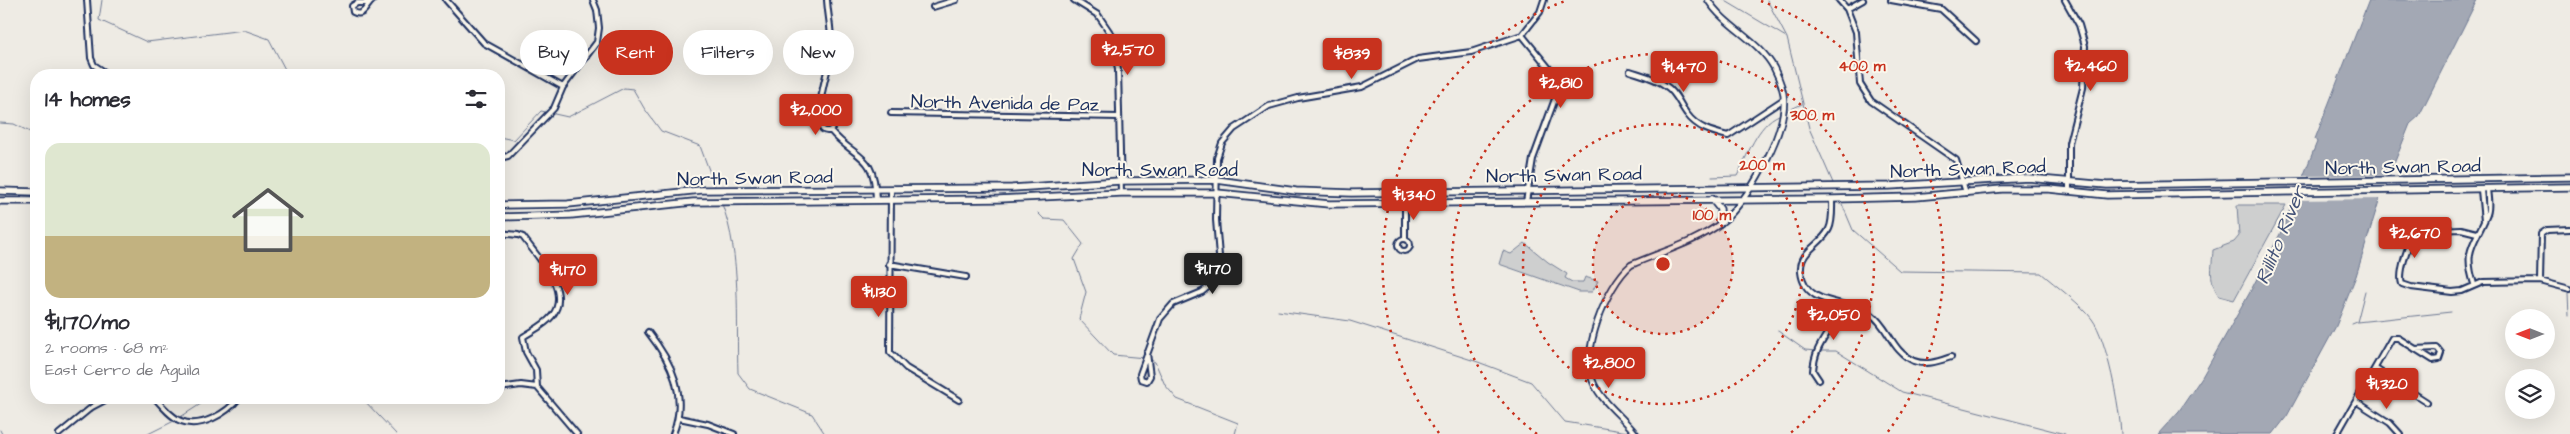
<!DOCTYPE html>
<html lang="en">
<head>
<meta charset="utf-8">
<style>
  body { margin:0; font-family:"Architects Daughter",sans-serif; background:#f7f7f7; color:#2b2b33; height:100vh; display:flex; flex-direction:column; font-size:19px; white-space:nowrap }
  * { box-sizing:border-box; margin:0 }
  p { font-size:16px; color:#7c7c81 }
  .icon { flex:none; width:28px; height:28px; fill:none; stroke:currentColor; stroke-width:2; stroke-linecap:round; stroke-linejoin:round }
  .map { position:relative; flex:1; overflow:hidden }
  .drawer { position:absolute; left:30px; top:69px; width:475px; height:335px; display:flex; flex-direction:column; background:#fff; border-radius:20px; box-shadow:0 5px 20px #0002 }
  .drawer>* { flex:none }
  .banner { position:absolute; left:520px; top:30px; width:475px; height:45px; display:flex; gap:10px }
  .needle { width:32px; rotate:270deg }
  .buttons { position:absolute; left:2505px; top:309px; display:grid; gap:10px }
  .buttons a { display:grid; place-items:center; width:50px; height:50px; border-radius:50%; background:#fff; box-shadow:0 5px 20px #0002; font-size:25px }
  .price { position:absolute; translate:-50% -42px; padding:0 11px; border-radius:5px; background:#c8321e; color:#fff; font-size:16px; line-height:32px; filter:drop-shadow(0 1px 2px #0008) }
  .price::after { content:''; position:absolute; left:50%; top:30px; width:15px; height:11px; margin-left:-8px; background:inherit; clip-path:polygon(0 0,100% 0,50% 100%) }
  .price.current { background:#222; color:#fff }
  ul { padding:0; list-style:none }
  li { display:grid; align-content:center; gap:10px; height:265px; padding:0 15px }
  li span { display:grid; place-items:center; height:155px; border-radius:15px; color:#555 }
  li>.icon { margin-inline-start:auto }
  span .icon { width:90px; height:90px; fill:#fffc; stroke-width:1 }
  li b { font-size:21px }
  h2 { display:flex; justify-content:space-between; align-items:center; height:60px; padding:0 15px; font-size:21px }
  .chip { padding:0 18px; border-radius:22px; background:#fff; box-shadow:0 5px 20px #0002; font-size:18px; line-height:45px }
  .chip.current { background:#c8321e; color:#fff }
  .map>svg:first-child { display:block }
  .green { fill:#cecfcf; stroke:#747f96 }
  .water { fill:#a3a8b4; stroke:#6d7892 }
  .pier { fill:#eeebe4 }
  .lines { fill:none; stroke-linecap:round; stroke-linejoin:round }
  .stream { stroke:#6d7892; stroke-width:1 }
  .minor-casing { stroke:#1b2f5e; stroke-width:8 }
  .tertiary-casing { stroke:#1b2f5e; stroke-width:8 }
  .primary-casing { stroke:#1b2f5e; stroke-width:9 }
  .minor { stroke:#fbf7ec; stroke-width:4 }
  .tertiary { stroke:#fbf7ec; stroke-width:4.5 }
  .primary { stroke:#fbf7ec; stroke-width:5.5 }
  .ring { fill:none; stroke:#c8321e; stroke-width:2.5; stroke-dasharray:2.5 5 }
  .labels { text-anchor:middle; stroke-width:4; stroke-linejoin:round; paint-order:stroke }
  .street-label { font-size:19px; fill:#1b2f5e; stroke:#fbf7ec }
  .water-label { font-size:20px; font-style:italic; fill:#445378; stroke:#fbf7ec }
  .centre { fill:#c8321e; stroke:#fbf7ec; stroke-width:2.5 }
  .ring-label { font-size:15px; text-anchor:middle; font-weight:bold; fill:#c8321e; stroke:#fbf7ec; stroke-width:4; stroke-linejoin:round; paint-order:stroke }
</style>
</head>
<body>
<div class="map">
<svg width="2570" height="434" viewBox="0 0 2570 434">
  <rect width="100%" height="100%" fill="#eeebe4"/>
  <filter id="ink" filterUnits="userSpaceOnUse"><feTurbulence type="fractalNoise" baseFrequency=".02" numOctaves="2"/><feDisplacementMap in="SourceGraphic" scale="10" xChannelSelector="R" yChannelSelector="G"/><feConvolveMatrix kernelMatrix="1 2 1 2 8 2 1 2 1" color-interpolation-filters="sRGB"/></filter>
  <g filter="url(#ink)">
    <path class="green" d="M2237 205H2286L2234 300 2219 296C2208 279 2212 269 2213 250L2234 242 2239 236Z
      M1525 243 1548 262 1567 274 1565 278 1572 282H1583L1585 277 1598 281 1592 292H1579L1499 264 1503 251 1511 254Z"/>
    <path class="water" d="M2369 0H2477L2419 116 2410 124 2379 201 2356 276 2336 326 2287 416 2273 434H2158L2179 411 2202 377 2249 294 2280 234 2317 142 2315 139Z"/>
    <path class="pier" d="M2393 175 2383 199 2292 200 2301 176Z"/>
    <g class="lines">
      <path class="stream" d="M102 0 99 20 147 42 244 30 269 39 288 75
        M1724 0 1786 37
        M1767 0 1787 38 1809 128 1833 183
        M1787 111 1802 104
        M0 123 14 124 36 135
        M499 137 514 140 541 111 568 117 624 88 633 89 644 108 661 131 700 146 715 186
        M1712 177 1737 176C1747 157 1757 124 1779 115
        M722 204C742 257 736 318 738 373L750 389 812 414 825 434
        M1842 204 1853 230 1900 271 2041 273C2055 285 2082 305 2092 319 2107 339 2120 409 2121 434
        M1038 213 1044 219 1064 220 1083 244 1074 259 1086 292 1079 319 1113 355 1145 358
        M2568 293 2569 316
        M1278 311 1350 321 1478 362 1531 382 1565 422 1634 433
        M2357 322 2451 312
        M2352 324 2357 322 2365 291
        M1778 331 1805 350 1816 351
        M1820 351H1836L1902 392 2065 434
        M1149 359 1155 362 1165 385 1177 399 1238 423 1235 434
        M362 398 396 434
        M179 418 210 398
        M0 430 2 434
        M148 434 176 420"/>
      <defs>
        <path id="minor" d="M87 0 91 58 94 65 109 75
          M446 0 484 43 563 87
          M1074 0 1098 15 1113 37 1118 70 1121 193
          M1839 0 1847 9 1856 32 1860 84 1871 101 1956 160 1966 193
          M1891 0 1941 9 1976 41
          M2065 0 2079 25 2085 46 2083 88 2069 143V191
          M369 3H357L352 6 353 12C364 18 366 5 373 0
          M933 7 956 0
          M1847 9 1863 0
          M1522 35 1557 78 1559 88 1533 159 1526 202
          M1630 71C1642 75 1656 78 1666 86 1676 92 1680 105 1687 114 1697 128 1712 132 1728 136L1784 99
          M822 104 826 119
          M891 113 1119 117
          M821 125a6 6 0 1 1 12 0a6 6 0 1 1-12 0Z
          M822 122C817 91 829 76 831 48 832 32 828 16 827 0
          M830 130C856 161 875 151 876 200
          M499 158 508 156 554 108 563 87 597 42 599 28 597 10 593 0
          M891 190 890 352 906 368 959 400
          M2481 190 2484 221
          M1832 199C1832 209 1833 221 1829 229 1821 246 1799 250 1801 272 1805 308 1849 299 1871 314 1889 327 1892 352 1914 361 1927 366 1939 361 1951 357
          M1405 203V239
          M499 233 518 235 523 237C538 258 572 291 552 316 545 325 532 331 523 337L526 352 536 370 537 387 577 434
          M2477 233 2461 229 2417 231C2409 239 2398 273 2402 284L2411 287 2452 292 2462 291 2483 282 2540 281 2570 289
          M1398 245a6 6 0 1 1 12 0a6 6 0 1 1-12 0Z
          M889 264 966 277
          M2540 281 2541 234 2547 230 2570 229
          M2474 284C2463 250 2474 245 2486 217 2490 209 2488 198 2487 189
          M648 332C672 362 688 396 673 434
          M1147 353 1150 376 1147 381 1141 379 1140 374 1160 319 1173 304 1202 292 1213 283 1220 268 1216 220 1217 158 1222 143 1234 129 1269 106 1298 98 1362 87 1418 59 1471 52 1522 35 1540 12 1544 0
          M2376 369 2427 402
          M1819 380 1813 371C1815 340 1834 333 1840 304
          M499 388 521 385 537 387
          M155 398C162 406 171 417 181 421 201 429 227 413 239 398
          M2357 402 2390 423 2400 434
          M679 418 708 424 734 434
          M59 434 92 407 109 398
          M2337 434 2392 338H2398L2433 360 2439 359 2441 353 2437 348 2415 349"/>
        <path id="tertiary" d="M1636 434C1623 417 1603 403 1594 384 1579 354 1606 286 1631 265 1660 252 1695 243 1721 223 1748 201 1785 136 1784 100 1784 89 1779 78 1774 68 1759 40 1725 27 1708 0"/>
        <path id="primary" d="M0 191 36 192
          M1712 199 1720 209V223
          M0 201H36
          M499 205 568 204 701 190 1012 188 1120 181 1217 180 1296 191 1351 193 1889 186 2028 178 2107 185 2570 177
          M499 217 571 215 693 202 999 199 1121 193H1217L1329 204 1832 199 1916 197 2002 189H2049L2107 195 2570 187"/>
      </defs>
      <use href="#minor" class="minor-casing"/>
      <use href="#tertiary" class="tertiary-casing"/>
      <use href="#primary" class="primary-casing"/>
      <use href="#minor" class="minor"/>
      <use href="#tertiary" class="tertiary"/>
      <use href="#primary" class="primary"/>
    </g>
  </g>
  <circle cx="1663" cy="264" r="70" fill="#c8321e" fill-opacity=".12"/>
  <g class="ring">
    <circle cx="1663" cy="264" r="70"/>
    <circle cx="1663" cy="264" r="140"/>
    <path d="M1537 434A211 211 0 1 1 1789 434"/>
    <path d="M1439 433A281 281 0 0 1 1565 1M1761 1A281 281 0 0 1 1887 433"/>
  </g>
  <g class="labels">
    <g class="street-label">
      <text transform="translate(1005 102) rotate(1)" y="7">North Avenida de Paz</text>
      <text transform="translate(2403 166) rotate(-1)" y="7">North Swan Road</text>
      <text transform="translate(1968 168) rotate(-2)" y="7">North Swan Road</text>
      <text x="1160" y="176">North Swan Road</text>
      <text transform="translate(1564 174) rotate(-1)" y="7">North Swan Road</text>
      <text transform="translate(755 177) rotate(-1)" y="7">North Swan Road</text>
    </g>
    <g class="water-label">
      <text transform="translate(2280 235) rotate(-68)" y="7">Rillito River</text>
    </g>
  </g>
  <circle cx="1663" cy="264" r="8" class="centre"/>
  <g class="ring-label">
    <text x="1862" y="71">400 m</text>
    <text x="1812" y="120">300 m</text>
    <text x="1762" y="170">200 m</text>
    <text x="1712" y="220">100 m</text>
  </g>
</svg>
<div class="buttons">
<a><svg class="needle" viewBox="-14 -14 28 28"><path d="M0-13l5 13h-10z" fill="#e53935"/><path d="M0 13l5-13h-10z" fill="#7c7c81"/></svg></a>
<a><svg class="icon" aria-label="layers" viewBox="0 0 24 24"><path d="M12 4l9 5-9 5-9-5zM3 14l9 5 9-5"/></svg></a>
</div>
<b class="price" style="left:1128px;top:76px">$2,570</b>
<b class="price" style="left:1352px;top:80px">$839</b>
<b class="price" style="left:2091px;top:92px">$2,460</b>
<b class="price" style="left:1684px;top:93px">$1,470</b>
<b class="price" style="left:1561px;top:109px">$2,810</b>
<b class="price" style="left:816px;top:136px">$2,000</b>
<b class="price" style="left:1414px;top:221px">$1,340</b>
<b class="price" style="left:2415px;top:259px">$2,670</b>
<b class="price current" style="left:1213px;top:295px">$1,170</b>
<b class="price" style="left:568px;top:296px">$1,170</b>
<b class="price" style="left:879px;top:318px">$1,130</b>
<b class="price" style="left:1834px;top:341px">$2,050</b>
<b class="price" style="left:1609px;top:389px">$2,800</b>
<b class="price" style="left:2387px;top:410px">$1,320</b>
<div class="banner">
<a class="chip">Buy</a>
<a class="chip current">Rent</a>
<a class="chip">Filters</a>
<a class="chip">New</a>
</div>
<section class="drawer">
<h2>14 homes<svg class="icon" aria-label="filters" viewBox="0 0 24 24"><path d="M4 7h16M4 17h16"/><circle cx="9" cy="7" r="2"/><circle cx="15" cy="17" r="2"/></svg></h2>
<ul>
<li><span style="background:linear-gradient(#dfe7d0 60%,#c2b280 0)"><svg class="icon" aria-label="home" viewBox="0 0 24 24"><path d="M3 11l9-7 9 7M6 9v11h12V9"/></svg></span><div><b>$1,170/mo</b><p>2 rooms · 68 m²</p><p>East Cerro de Aguila</p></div></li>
</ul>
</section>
</div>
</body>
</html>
